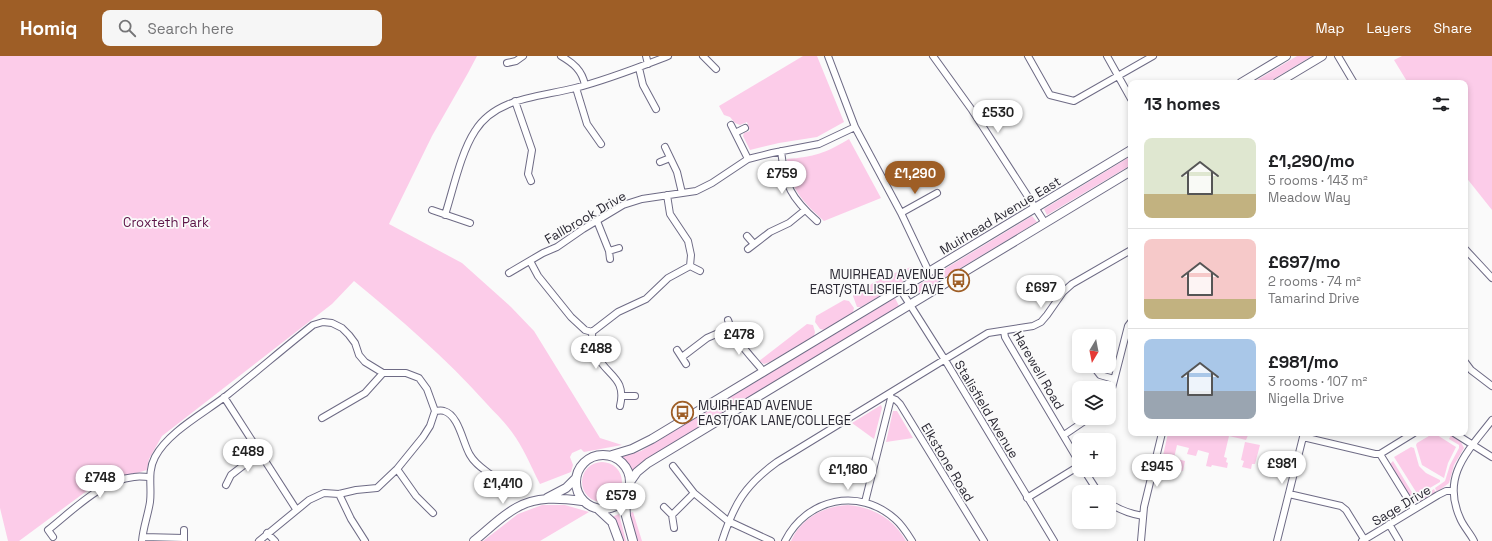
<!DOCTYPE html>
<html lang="en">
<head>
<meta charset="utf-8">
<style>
  body { margin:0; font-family:"Space Grotesk",sans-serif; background:#f6f6f6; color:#202124; height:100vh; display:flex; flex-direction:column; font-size:15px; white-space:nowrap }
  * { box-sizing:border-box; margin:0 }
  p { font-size:13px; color:#757577 }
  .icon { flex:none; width:22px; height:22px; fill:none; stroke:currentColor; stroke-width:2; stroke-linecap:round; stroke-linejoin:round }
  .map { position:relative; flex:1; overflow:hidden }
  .details { position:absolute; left:1128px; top:24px; width:340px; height:356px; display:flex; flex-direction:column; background:#fff; border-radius:8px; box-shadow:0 2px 6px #0003 }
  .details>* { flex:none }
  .needle { width:26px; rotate:190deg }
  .tools { position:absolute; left:1072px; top:273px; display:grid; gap:8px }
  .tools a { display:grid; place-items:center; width:44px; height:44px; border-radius:8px; background:#fff; box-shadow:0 2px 6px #0003; font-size:20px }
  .price { position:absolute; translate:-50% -34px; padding:0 9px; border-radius:14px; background:#fff; color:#222; font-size:13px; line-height:26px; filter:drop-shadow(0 1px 2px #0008) }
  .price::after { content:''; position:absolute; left:50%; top:24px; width:12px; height:9px; margin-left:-6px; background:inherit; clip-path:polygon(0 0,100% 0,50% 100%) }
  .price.current { background:#9e5e26; color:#fff }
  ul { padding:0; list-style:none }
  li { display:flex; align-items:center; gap:12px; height:100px; padding:0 16px }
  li+li { border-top:1px solid #e0e0e0 }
  li span { display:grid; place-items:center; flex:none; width:112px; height:80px; border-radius:8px; color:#555 }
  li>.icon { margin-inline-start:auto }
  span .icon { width:48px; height:48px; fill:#fffc; stroke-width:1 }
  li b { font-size:17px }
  h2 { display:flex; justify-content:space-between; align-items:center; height:48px; padding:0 16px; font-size:17px }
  header { display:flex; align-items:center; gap:24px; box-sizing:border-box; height:56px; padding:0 20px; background:#9e5e26; color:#fff }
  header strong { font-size:19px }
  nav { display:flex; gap:22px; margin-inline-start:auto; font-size:14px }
  .search { width:280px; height:36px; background:#f6f6f6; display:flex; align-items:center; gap:10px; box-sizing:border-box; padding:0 14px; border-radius:8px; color:#757577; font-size:15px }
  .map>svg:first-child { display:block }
  .green { fill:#fccce9 }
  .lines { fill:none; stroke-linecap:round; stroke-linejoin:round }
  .minor-casing { stroke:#6e6b85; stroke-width:8 }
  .tertiary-casing { stroke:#6e6b85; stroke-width:10 }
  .minor { stroke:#fff; stroke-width:6 }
  .tertiary { stroke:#fff; stroke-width:8 }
  .labels { text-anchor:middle; stroke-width:3.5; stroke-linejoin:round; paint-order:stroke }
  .street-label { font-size:13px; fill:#2a2833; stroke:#fafafa }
  .park-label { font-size:13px; fill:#5c1347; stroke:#fafafa }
  .poi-label { font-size:13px; fill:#2a2833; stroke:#fafafa; text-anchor:end }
</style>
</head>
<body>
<header>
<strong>Homiq</strong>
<div class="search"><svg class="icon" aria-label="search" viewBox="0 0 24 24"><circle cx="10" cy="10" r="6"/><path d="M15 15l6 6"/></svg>Search here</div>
<nav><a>Map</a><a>Layers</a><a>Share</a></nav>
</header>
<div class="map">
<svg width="1492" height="485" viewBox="0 0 1492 485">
  <rect width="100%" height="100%" fill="#fafafa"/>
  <path class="green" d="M0 0H477L468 17 432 80 389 168 462 207 511 251 534 275 600 382 622 389 584 396 581 393 572 397 570 401 573 409 571 416 540 428C532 413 526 397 516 382 508 369 496 358 486 347 445 301 401 264 354 225L332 248 162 380 149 403 147 414 99 428 84 437 19 485H8L0 452Z
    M803 0H817L844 66 817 81 779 87 750 94 743 80 744 77 750 75 747 66 740 69 735 67 730 61 724 59 719 50Z
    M1297 0H1312L1267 27H1252Z
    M1402 0H1492V154L1465 120V27H1408L1394 4Z
    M849 83 881 142 824 165C803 146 789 132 787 103 814 101 826 97 849 83Z
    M1131 100V109L1047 159 1044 153Z
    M1032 160 1037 166 919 237 915 231Z
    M911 211 915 212V216L903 223V226L861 251H857L853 240 855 237 884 221Z
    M895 242 899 250 648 402 638 409 631 416 626 407 621 401 641 395Z
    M844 244 849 245 854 252 853 256 824 274 820 273 815 266 816 260Z
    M807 268 813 269 815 276 814 280 770 306 764 308 759 305Z
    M881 349 882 352 874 383 852 367Z
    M893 355H897L913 382 886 386Z
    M1168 377H1249L1246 384 1229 380 1224 401 1227 402 1226 406 1228 407 1227 412 1212 409 1211 411 1206 410 1209 397 1198 394 1196 400 1187 398 1189 392 1177 389 1174 402 1185 405 1183 415 1161 409Z
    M1434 377 1456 391 1448 407 1444 422 1422 409 1416 389 1417 387Z
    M1451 379 1461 386 1464 392 1454 409 1449 427 1437 436 1435 432 1445 425 1450 409 1459 392V389L1449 383Z
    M1245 386 1260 389 1255 408H1252L1251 413 1242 411 1244 405 1241 404Z
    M1411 391 1414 392 1419 410 1426 417 1440 424V426L1418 439 1394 401Z
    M1393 405 1413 438 1409 440 1390 408Z
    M582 426a20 20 0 1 1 40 0a20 20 0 1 1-40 0Z
    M1434 433 1436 437 1420 446H1415L1411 442 1414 440 1418 443Z
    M542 449H565L589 456 540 485H483L518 458Z
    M848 449C873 451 894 463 906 485H791C801 462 824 450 848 449Z
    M633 456 642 485H637L630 457Z
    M619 458 626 485H622L618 471 612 461Z"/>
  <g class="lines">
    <defs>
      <path id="minor" d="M561 0C573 7 582 14 585 29
        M646 0 648 8
        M703 0 716 13
        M828 0 855 71 901 157 929 216
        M933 0 972 54 1045 167
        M1028 0 1050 39 1074 45 1153 0
        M1107 0 1131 43
        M1338 0 1354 27
        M507 7 516 5 523 0
        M639 12 643 29 656 53
        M576 32 587 68 601 88
        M515 45 532 94 528 118 531 125
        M731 69 748 103
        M735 77 745 72
        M665 91 677 116 682 137
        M781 95C785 130 791 142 817 165
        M660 106 670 102
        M432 154 470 167
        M901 157 937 137
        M445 159C453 134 461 96 475 75 496 41 541 41 575 32 607 24 637 12 668 0
        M597 165 609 195 610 203
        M747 180 754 188
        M748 193 770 176 789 167 805 154
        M1465 193 1492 222
        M609 195 619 192
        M530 205 538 220 571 261 585 274 592 276
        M690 210 700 215
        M509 217 543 197 557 191 583 173 623 149 642 143 696 135 712 127 748 103 772 97 819 88 855 71
        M900 233 945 304 1054 485
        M728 264C734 284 751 300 764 316
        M1004 275 1005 281 1009 288 1079 406
        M592 276 618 256 646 243 668 222 690 210 691 199 688 185 670 158 667 139
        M592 276C592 283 593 291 596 298 606 320 627 321 620 350
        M677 294 686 308
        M682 301 707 282 730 272
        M1465 306 1471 314 1492 330
        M1093 310 1100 319 1114 323
        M622 340H635
        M224 341 296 453
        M891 342 896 344 900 348 984 485
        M1109 344 1128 270 1131 266
        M435 355C437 355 441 354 444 355 459 359 463 388 470 399 475 408 482 412 490 418
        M322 362 365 337 383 317
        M1414 377 1380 398 1414 453
        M1454 377 1492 401
        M1064 379 1089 362
        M1303 381 1375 398H1380
        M673 410 694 437 728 465 771 485
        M397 413 416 440 433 457
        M1084 414 1098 436
        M226 429 231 419 261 396
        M339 438 351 463 365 485
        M1289 438 1341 450 1346 454 1364 483
        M1027 442 1079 410
        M865 446 891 342 890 339
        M1109 447C1120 454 1130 458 1143 460
        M664 451 672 459 694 437
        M672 459 674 472
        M1389 468 1399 485
        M267 477 275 485
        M53 481 48 474C72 455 102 424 134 421 139 420 145 421 150 421
        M143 481 184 482
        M142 485C143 472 148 459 150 446 152 431 147 416 155 401 168 376 204 357 226 340 255 317 284 292 313 269L323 266 332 267 342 272 349 279 355 287 359 299 365 306 383 317H406L419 322 427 333 435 355 430 370 423 381 397 413 377 432 356 434 339 438 324 437 309 444 259 485
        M184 485V474
        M722 485C734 448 745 429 777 406L988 277 1033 270 1041 266 1047 259 1063 236 1072 228 1131 194
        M785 485C807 442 859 431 895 463 902 469 907 477 912 485
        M1141 485 1144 451 1162 377
        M1277 485 1304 377
        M1362 485 1438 439 1446 435H1452
        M1474 485C1470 477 1463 470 1460 462 1441 420 1468 395 1492 364"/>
      <path id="tertiary" d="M1241 27 1286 0
        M1277 27 1322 0
        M576 426a27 27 0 1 1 54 0a27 27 0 1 1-54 0Z
        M612 399 632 393 652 383 1131 94
        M630 426 637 416 648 407 1131 115
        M547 442 566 432 575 423
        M625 443 626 460 633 485
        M598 453 612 466 619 485
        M474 485C488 474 500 461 516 452 536 440 560 442 582 445"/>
    </defs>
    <use href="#minor" class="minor-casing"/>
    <use href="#tertiary" class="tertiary-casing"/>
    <use href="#minor" class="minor"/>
    <use href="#tertiary" class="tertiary"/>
  </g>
  <defs>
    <symbol id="bus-ring" viewBox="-11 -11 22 22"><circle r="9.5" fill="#fafafa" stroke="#9e5e26" stroke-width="1.5"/><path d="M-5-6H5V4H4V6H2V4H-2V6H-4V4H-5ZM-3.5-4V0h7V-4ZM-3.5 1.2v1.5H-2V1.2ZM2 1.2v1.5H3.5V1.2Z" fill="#9e5e26"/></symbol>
  </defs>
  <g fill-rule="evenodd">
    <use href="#bus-ring" x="946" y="212" width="25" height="25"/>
    <use href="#bus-ring" x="670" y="344" width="25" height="25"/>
  </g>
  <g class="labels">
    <g class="street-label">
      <text transform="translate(1000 159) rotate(-31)" y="5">Muirhead Avenue East</text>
      <text transform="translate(585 161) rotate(-30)" y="5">Fallbrook Drive</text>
      <text transform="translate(1039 314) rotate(60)" y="5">Harewell Road</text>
      <text transform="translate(987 353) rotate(59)" y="5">Stalisfield Avenue</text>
      <text transform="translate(948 406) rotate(59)" y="5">Elkstone Road</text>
      <text transform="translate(1401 449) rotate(-31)" y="5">Sage Drive</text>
    </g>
    <g class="park-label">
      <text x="166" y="171">Croxteth Park</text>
    </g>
    <g class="poi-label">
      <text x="944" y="223">MUIRHEAD AVENUE<tspan x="944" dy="15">EAST/STALISFIELD AVE</tspan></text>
      <text x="698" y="354" text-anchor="start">MUIRHEAD AVENUE<tspan x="698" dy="15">EAST/OAK LANE/COLLEGE</tspan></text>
    </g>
  </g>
</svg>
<div class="tools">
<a><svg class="needle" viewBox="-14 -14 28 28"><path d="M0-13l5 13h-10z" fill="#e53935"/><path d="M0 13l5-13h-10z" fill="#757577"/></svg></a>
<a><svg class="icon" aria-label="layers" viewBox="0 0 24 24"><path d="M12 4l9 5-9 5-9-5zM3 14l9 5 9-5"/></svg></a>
<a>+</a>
<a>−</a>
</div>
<b class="price" style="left:998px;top:78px">£530</b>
<b class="price" style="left:782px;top:139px">£759</b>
<b class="price current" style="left:915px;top:139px">£1,290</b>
<b class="price" style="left:1041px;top:253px">£697</b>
<b class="price" style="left:739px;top:300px">£478</b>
<b class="price" style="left:596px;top:314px">£488</b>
<b class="price" style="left:248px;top:417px">£489</b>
<b class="price" style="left:1282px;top:429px">£981</b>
<b class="price" style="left:1157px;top:432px">£945</b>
<b class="price" style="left:848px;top:435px">£1,180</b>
<b class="price" style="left:100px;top:443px">£748</b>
<b class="price" style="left:503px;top:449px">£1,410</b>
<b class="price" style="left:621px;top:461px">£579</b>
<section class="details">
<h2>13 homes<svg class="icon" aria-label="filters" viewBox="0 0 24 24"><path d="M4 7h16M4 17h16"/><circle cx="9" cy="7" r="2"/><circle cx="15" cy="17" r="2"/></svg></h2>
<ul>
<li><span style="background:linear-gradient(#dfe7d0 70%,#c2b280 0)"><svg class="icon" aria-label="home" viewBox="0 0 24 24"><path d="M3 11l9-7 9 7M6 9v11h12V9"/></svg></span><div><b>£1,290/mo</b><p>5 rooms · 143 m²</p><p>Meadow Way</p></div></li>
<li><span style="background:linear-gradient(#f6c9c9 75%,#c2b280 0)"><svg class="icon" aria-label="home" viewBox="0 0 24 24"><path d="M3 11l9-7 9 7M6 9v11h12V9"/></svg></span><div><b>£697/mo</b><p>2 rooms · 74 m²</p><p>Tamarind Drive</p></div></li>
<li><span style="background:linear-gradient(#a9c7e8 65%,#9aa5b1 0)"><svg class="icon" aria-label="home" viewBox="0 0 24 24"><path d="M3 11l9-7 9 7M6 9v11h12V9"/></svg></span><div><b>£981/mo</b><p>3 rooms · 107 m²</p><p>Nigella Drive</p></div></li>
</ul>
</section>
</div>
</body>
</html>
